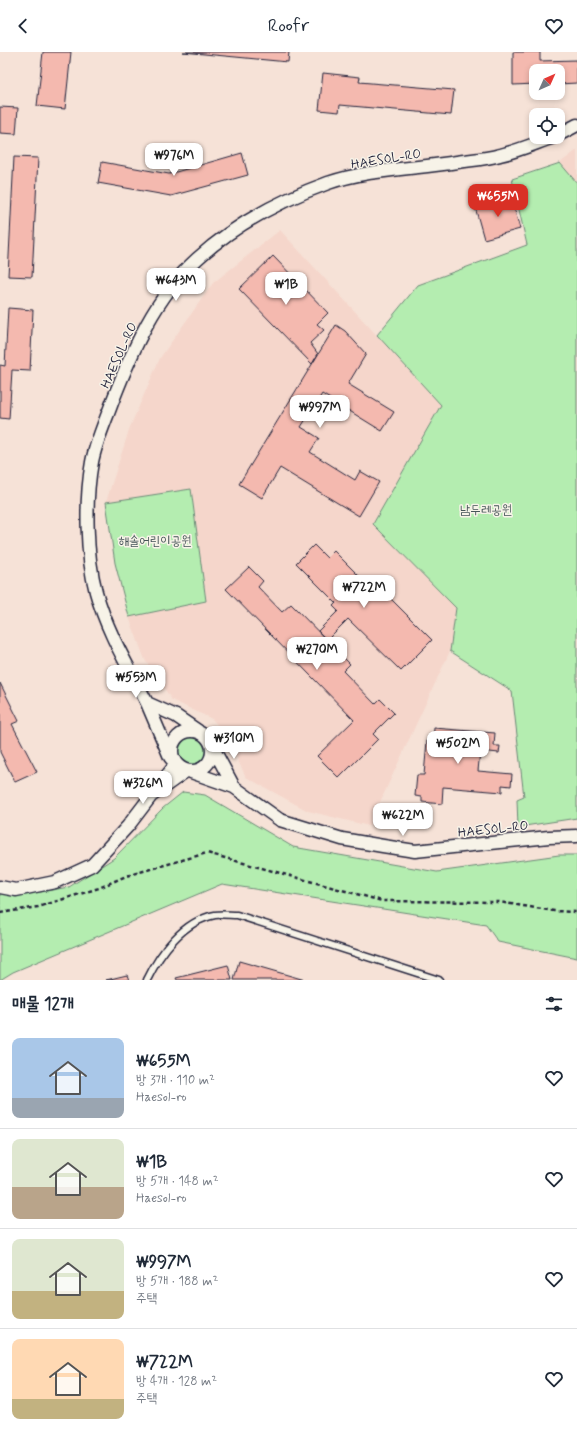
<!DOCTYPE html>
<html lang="ko">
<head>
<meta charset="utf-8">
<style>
  body { margin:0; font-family:Mynerve,"Poor Story",sans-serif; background:#f6f6f7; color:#1f2937; height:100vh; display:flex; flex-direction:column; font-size:15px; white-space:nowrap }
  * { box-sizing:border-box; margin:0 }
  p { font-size:13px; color:#747a83 }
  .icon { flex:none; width:22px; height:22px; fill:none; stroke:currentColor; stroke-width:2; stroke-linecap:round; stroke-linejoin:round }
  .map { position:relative; height:928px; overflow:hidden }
  .details { display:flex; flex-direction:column; background:#fff; flex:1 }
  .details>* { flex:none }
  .needle { width:26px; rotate:45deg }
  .buttons { position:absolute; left:529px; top:12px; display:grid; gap:8px }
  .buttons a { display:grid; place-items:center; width:36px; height:36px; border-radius:8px; background:#fff; box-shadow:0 2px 6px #0003; font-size:20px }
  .price { position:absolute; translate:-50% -34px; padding:0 9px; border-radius:8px; background:#fff; color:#222; font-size:13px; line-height:26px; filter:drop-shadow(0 1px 2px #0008) }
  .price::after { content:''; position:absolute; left:50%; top:24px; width:12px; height:9px; margin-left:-6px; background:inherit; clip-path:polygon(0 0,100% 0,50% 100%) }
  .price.on { background:#d93025; color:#fff }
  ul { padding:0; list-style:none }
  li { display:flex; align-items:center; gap:12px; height:100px; padding:0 12px }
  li+li { border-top:1px solid #e0e1e3 }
  li span { display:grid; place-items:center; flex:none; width:112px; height:80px; border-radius:8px; color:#555 }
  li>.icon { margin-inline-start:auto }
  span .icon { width:48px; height:48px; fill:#fffc; stroke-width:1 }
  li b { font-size:17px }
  h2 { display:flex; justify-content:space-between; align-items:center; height:48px; padding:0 12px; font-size:17px }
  header { display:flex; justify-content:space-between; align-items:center; height:52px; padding:0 12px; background:#fff; font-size:18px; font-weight:600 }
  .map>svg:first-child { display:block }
  .built { fill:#f5d6cb }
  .green { fill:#b4edb0; stroke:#6b8876 }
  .building { fill:#f4b9af; stroke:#22223b }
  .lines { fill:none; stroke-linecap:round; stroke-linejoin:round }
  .lane-casing { stroke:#22223b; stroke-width:9 }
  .street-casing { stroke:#22223b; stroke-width:15 }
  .path { stroke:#22223b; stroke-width:2.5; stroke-dasharray:4 3; stroke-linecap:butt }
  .lane { stroke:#f7f3e8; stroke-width:6 }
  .street { stroke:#f7f3e8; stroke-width:12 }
  .labels { text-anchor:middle; stroke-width:3; stroke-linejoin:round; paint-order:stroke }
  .street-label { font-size:13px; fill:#22223b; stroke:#f7f3e8 }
  .park-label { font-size:13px; fill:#465558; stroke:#f7f3e8 }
</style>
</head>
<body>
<header><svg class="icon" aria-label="back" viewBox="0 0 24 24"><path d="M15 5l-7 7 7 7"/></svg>Roofr<svg class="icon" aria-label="heart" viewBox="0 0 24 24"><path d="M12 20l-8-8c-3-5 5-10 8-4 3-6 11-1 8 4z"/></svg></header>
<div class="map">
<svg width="577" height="928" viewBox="0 0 577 928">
  <rect width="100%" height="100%" fill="#f6e2d7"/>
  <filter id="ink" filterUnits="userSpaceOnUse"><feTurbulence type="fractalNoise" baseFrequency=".025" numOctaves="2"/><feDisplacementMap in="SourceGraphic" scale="8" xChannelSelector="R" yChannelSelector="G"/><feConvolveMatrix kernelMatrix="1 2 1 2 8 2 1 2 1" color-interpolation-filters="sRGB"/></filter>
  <g filter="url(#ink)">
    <path class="built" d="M577 98V131L560 111Z
      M280 178 441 353 373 472 456 556 450 599 369 774 308 759 246 725 224 680 212 667 172 648 145 608 129 565 206 549 191 437 106 450 130 375 160 306 213 231Z"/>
    <path class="green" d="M560 111 577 131V766L518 775 517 748 524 745 512 639 450 599 456 556 373 472 441 353 377 283 418 233 527 193 512 127Z
      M191 437 206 549 129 565 115 511 106 450Z
      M177 699a15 15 0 1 1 30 0a15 15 0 1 1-30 0Z
      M183 740 205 743 293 795 437 820 559 803H577V906L498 890 486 873 222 832 13 920 0 928V838L40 840 69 835 114 806 163 756Z"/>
    <path class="building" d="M43 0H71L65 57 37 54Z
      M183 0H289L288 10Z
      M513 0H540V9L577 8V31L558 32V19H536V32L513 33Z
      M323 21 360 25 359 30 454 38 451 63 340 53 339 60 319 58Z
      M0 55 18 56 16 82 0 81Z
      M242 101 248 123 171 144 98 131 102 110 169 122Z
      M14 105 38 106 32 225 8 224Z
      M511 145 520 177 484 187 475 155Z
      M273 204 328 261 317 272 324 278 310 291 318 302 312 312 239 237Z
      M8 256 33 258 30 319 12 318 9 367 0 366V313L5 314Z
      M336 273 345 279 366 302 348 332 394 360 382 379 322 342 301 375 319 386 310 400 355 428 360 419 379 430 359 464 280 416 262 446 239 432Z
      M314 493 327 506 334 499 372 537 377 533 432 588 401 619 348 567 327 588 318 579 338 559 333 554 336 551 296 511Z
      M249 515 263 529 258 535 282 560 291 552 350 612 343 619 375 652 380 647 394 661 373 682 378 687 339 726 317 704 354 668 226 537Z
      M0 631 19 669 12 672 37 720 15 730 0 700Z
      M434 676 495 681 494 694H500L499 701 480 699 478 719 512 722 511 734 502 733V740L443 735 442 752 422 750V745L415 744 417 723H424L427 689H433Z
      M239 909 305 928H234Z
      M228 913 232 928H177L176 926Z
      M127 923 129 928H106Z"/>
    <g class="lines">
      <defs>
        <path id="lane" d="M147 928C160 901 183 869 215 863 222 862 230 863 237 863L439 928"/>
        <path id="street" d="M558 83 577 73
          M147 651C128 614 107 580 96 540 86 503 85 448 92 410 96 389 106 368 113 348 133 297 155 245 197 207 234 173 281 148 328 131 369 117 414 117 457 110 471 108 486 107 500 103 518 99 536 91 554 85
          M172 699a20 20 0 1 1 40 0a20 20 0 1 1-40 0Z
          M212 694 234 735
          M186 719 151 744 176 712 170 705 147 651 176 664 198 679
          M191 720 234 735 280 768 342 787 383 794 415 799 549 785 577 784
          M0 835 16 838 55 830 92 813 128 774 151 744"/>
      </defs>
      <use href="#lane" class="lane-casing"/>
      <use href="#street" class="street-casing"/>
      <path class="path" d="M0 861 38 855 99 836 126 824 207 801 382 849 499 850 554 859 577 860"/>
      <use href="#lane" class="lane"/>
      <use href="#street" class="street"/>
    </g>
  </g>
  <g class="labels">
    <g class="street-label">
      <text transform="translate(386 106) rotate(-9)" y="5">HAESOL-RO</text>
      <text transform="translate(118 303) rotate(-66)" y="5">HAESOL-RO</text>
      <text transform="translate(493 776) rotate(-6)" y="5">HAESOL-RO</text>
    </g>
    <g class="park-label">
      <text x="486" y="462">남두레공원</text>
      <text x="155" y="493">해솔어린이공원</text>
    </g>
  </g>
</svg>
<div class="buttons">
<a><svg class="needle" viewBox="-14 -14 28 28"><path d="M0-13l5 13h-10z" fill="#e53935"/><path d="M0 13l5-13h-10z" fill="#747a83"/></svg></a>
<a><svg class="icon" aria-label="locate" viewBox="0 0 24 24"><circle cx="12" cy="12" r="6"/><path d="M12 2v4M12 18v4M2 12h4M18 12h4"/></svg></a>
</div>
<b class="price" style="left:174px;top:125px">₩976M</b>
<b class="price on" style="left:498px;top:166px">₩655M</b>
<b class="price" style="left:176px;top:250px">₩643M</b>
<b class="price" style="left:286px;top:254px">₩1B</b>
<b class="price" style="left:320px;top:377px">₩997M</b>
<b class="price" style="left:364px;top:557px">₩722M</b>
<b class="price" style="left:317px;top:619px">₩270M</b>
<b class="price" style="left:136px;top:647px">₩553M</b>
<b class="price" style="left:234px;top:708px">₩310M</b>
<b class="price" style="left:458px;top:713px">₩502M</b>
<b class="price" style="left:143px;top:753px">₩326M</b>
<b class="price" style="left:403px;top:785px">₩622M</b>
</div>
<section class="details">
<h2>매물 12개<svg class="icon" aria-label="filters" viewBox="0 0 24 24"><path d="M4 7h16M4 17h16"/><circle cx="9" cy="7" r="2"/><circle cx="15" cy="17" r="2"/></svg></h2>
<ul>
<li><span style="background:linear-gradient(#a9c7e8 75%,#9aa5b1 0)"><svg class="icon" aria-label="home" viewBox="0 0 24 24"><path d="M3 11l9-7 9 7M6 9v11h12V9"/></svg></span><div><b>₩655M</b><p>방 3개 · 110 m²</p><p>Haesol-ro</p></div><svg class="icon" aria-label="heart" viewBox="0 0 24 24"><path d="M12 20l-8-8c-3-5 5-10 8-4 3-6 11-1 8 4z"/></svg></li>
<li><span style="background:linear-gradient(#dfe7d0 60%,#b9a48a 0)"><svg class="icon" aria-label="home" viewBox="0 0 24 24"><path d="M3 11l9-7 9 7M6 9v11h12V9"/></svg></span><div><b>₩1B</b><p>방 5개 · 148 m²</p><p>Haesol-ro</p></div><svg class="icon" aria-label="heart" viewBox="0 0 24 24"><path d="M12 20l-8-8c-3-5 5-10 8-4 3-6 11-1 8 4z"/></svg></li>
<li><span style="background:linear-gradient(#dfe7d0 65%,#c2b280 0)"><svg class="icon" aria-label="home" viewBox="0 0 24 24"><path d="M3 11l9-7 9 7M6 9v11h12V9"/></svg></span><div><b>₩997M</b><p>방 5개 · 188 m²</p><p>주택</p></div><svg class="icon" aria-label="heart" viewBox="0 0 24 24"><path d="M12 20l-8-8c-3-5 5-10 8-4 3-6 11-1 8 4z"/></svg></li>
<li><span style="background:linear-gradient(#ffd9b3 75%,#c2b280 0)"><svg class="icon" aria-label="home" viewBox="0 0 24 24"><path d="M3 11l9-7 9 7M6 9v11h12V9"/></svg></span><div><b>₩722M</b><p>방 4개 · 128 m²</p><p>주택</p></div><svg class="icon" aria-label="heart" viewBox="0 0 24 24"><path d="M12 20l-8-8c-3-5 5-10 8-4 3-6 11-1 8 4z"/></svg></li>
</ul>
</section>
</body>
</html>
